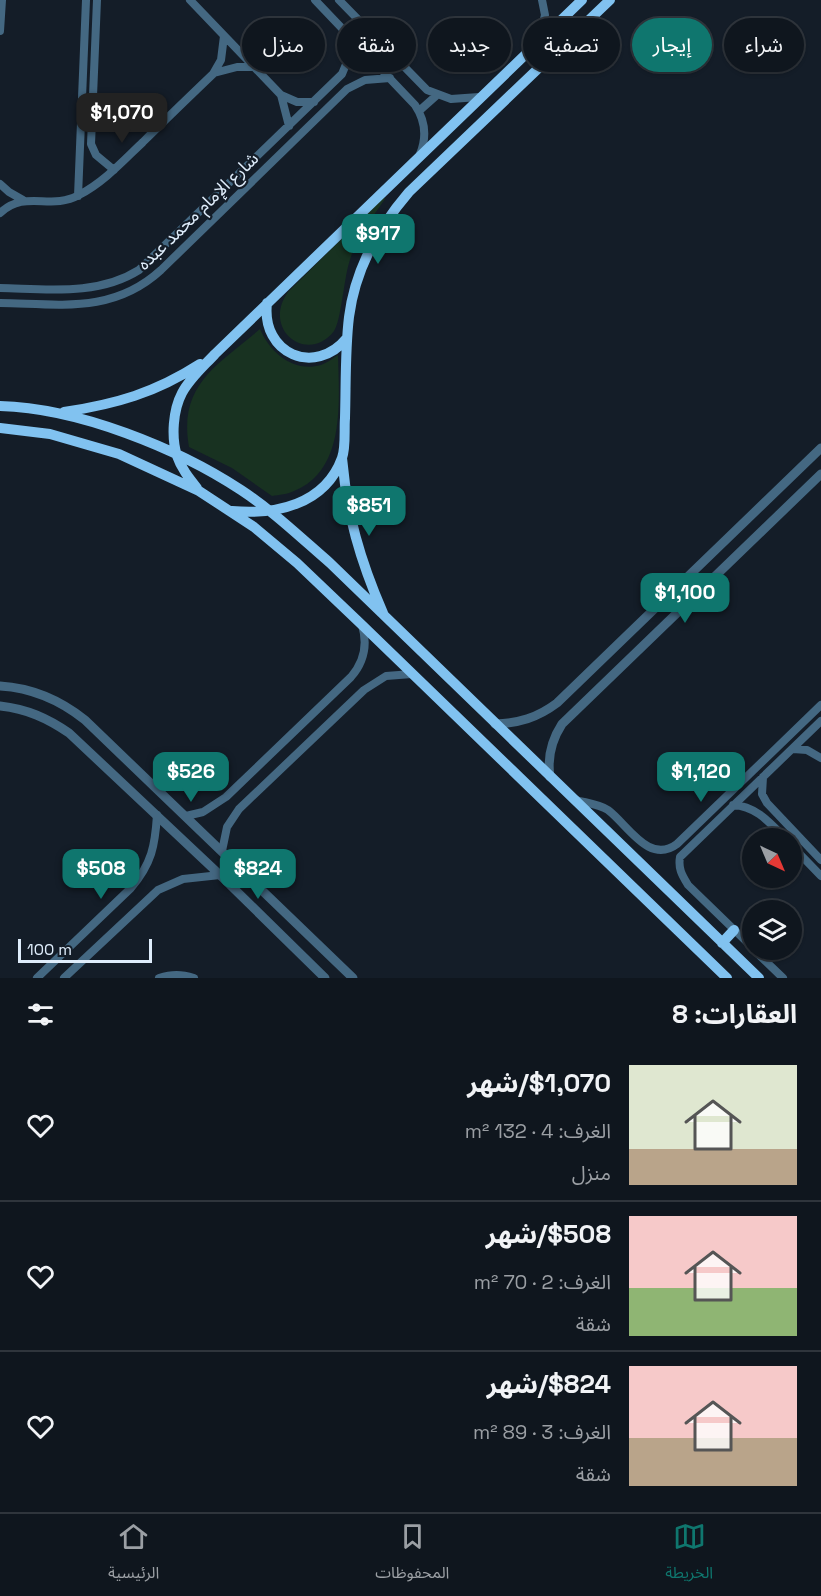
<!DOCTYPE html>
<html lang="ar">
<head>
<meta charset="utf-8">
<style>
  body { margin:0; font-family:"Space Grotesk","Noto Sans Arabic",sans-serif; background:#181f27; color:#f1f3f6; direction:rtl; height:100vh; display:flex; flex-direction:column; font-size:22px; white-space:nowrap }
  * { box-sizing:border-box; margin:0 }
  p { font-size:20px; color:#9b9fa4 }
  .icon { flex:none; width:33px; height:33px; fill:none; stroke:currentColor; stroke-width:2; stroke-linecap:round; stroke-linejoin:round }
  .map { position:relative; height:978px; overflow:hidden; direction:ltr }
  .sheet { display:flex; flex-direction:column; background:#0f161e; flex:1 }
  .sheet>* { flex:none }
  .guide { position:absolute; left:18px; top:18px; width:786px; height:54px; direction:rtl; display:flex; gap:12px }
  .needle { width:39px; rotate:136deg }
  .buttons { position:absolute; left:742px; top:828px; display:grid; gap:12px }
  .buttons a { display:grid; place-items:center; width:60px; height:60px; border-radius:50%; background:#0f161e; box-shadow:0 2px 4px #0004,0 0 0 2px #2f353c; font-size:30px }
  .scale { position:absolute; left:18px; bottom:15px; width:134px; box-sizing:border-box; padding-left:6px; border:3px solid #dfedfb; border-top:0; font-size:16px; line-height:21px; white-space:nowrap; color:#dfedfb; -webkit-text-stroke:4px #141d28; paint-order:stroke }
  .price { position:absolute; translate:-50% -51px; padding:0 14px; border-radius:12px; background:#0f766e; color:#fff; font-size:20px; line-height:39px; filter:drop-shadow(0 2px 3px #0008) }
  .price::after { content:''; position:absolute; left:50%; top:36px; width:18px; height:14px; margin-left:-9px; background:inherit; clip-path:polygon(0 0,100% 0,50% 100%) }
  .price.on { background:#222; color:#fff }
  ul { padding:0; list-style:none }
  li { display:flex; align-items:center; gap:18px; height:150px; padding:0 24px }
  li+li { border-top:2px solid #2f353c }
  li span { display:grid; place-items:center; flex:none; width:168px; height:120px; border-radius:0px; color:#555 }
  li>.icon { margin-inline-start:auto }
  span .icon { width:72px; height:72px; fill:#fffc; stroke-width:1 }
  li b { font-size:26px }
  h2 { display:flex; justify-content:space-between; align-items:center; height:72px; padding:0 24px; font-size:26px }
  .chip { padding:0 21px; border-radius:27px; background:#0f161e; box-shadow:0 2px 4px #0004,0 0 0 2px #2f353c; font-size:21px; line-height:54px }
  .chip.on { background:#0f766e; color:#fff }
  .tabs { display:flex; justify-content:space-around; align-items:center; height:84px; border-top:2px solid #2f353c; background:#0f161e; font-size:16px; color:#9b9fa4 }
  .tabs a { display:grid; justify-items:center; gap:3px }
  .tabs .on { color:#0f766e }
  .map>svg:first-child { display:block }
  .green { fill:#183221 }
  .lines { fill:none; stroke-linecap:round; stroke-linejoin:round }
  .minor { stroke:#446882; stroke-width:8 }
  .tertiary { stroke:#446882; stroke-width:9 }
  .secondary { stroke:#81c2f0; stroke-width:10 }
  .labels { text-anchor:middle; stroke-width:4.5; stroke-linejoin:round; paint-order:stroke }
  .street-label { font-size:18px; fill:#dfedfb; stroke:#141d28 }
</style>
</head>
<body>
<div class="map">
<svg width="821" height="978" viewBox="0 0 821 978">
  <rect width="100%" height="100%" fill="#141d28"/>
  <path class="green" d="M384 197 385 199C371 219 355 240 349 263 344 279 341 321 334 331 308 365 261 330 288 292Z
    M260 329C270 353 294 373 321 365 327 363 333 358 338 355 339 401 346 470 294 491 288 494 279 495 272 496L232 468 189 447C178 384 218 365 260 329Z"/>
  <g class="lines">
    <path class="minor" d="M97 0 91 144 96 155 114 170
      M190 0 281 95 297 102H314
      M315 0 415 105C425 120 427 137 420 154
      M339 0 427 90 451 99 479 97
      M0 31 2 0
      M539 39 545 15 542 0
      M214 73 237 67H254
      M281 95 289 126
      M419 111 437 95
      M0 184 9 192 23 200
      M78 196 86 0
      M0 213C26 189 50 211 79 195 104 182 123 161 143 142 166 119 190 96 213 74L221 60 224 36
      M0 288C47 289 98 296 139 270L342 74 349 57 347 34
      M0 303C60 304 113 314 161 270L347 89 365 80 390 78
      M793 749 807 750 821 758
      M763 777 762 794 767 803 821 860
      M576 800C587 803 599 804 608 810 628 825 649 865 677 844L821 705
      M733 805C756 806 770 823 785 838
      M186 816 203 812 226 797 351 677C364 662 368 645 362 625
      M792 846 821 876
      M222 851 227 827 239 809 364 690 386 676 412 674
      M753 948 688 885C682 875 678 869 680 857L821 721
      M754 950 783 978
      M37 978 131 888C152 863 155 846 157 815
      M64 978 158 890 183 879 220 875
      M159 978C172 974 181 974 194 978"/>
    <path class="tertiary" d="M0 686C33 688 60 700 85 720L353 978
      M0 706C27 709 47 718 69 733L220 875 325 978
      M495 724C519 723 537 718 557 703L821 448
      M550 777C547 757 551 741 562 724L821 474"/>
    <path class="secondary" d="M267 303C261 354 315 377 347 338
      M0 406C78 408 177 448 241 490 273 511 301 538 330 563L759 978
      M64 412C116 404 155 393 200 364
      M0 428 50 434 119 454 199 491 254 527 297 563 361 624 727 978
      M342 458C347 515 360 560 383 613
      M197 488C189 478 181 468 177 456 171 437 173 410 182 393 190 378 204 366 215 354L582 0
      M232 511C275 515 325 505 342 458 346 447 344 430 345 418 346 384 345 350 349 317 355 270 378 228 409 192L610 0
      M722 943 734 930"/>
  </g>
  <g class="labels">
    <g class="street-label">
      <text transform="translate(198 211) rotate(-44)" y="6">شارع الإمام محمد عبده</text>
    </g>
  </g>
</svg>
<div class="buttons">
<a><svg class="needle" viewBox="-14 -14 28 28"><path d="M0-13l5 13h-10z" fill="#e53935"/><path d="M0 13l5-13h-10z" fill="#9b9fa4"/></svg></a>
<a><svg class="icon" aria-label="layers" viewBox="0 0 24 24"><path d="M12 4l9 5-9 5-9-5zM3 14l9 5 9-5"/></svg></a>
</div>
<div class="scale">100 m</div>
<b class="price on" style="left:122px;top:144px">$1,070</b>
<b class="price" style="left:378px;top:265px">$917</b>
<b class="price" style="left:369px;top:537px">$851</b>
<b class="price" style="left:685px;top:624px">$1,100</b>
<b class="price" style="left:191px;top:803px">$526</b>
<b class="price" style="left:701px;top:803px">$1,120</b>
<b class="price" style="left:101px;top:900px">$508</b>
<b class="price" style="left:258px;top:900px">$824</b>
<div class="guide">
<a class="chip">شراء</a>
<a class="chip on">إيجار</a>
<a class="chip">تصفية</a>
<a class="chip">جديد</a>
<a class="chip">شقة</a>
<a class="chip">منزل</a>
</div>
</div>
<section class="sheet">
<h2>العقارات: 8<svg class="icon" aria-label="filters" viewBox="0 0 24 24"><path d="M4 7h16M4 17h16"/><circle cx="9" cy="7" r="2"/><circle cx="15" cy="17" r="2"/></svg></h2>
<ul>
<li><span style="background:linear-gradient(#dfe7d0 70%,#b9a48a 0)"><svg class="icon" aria-label="home" viewBox="0 0 24 24"><path d="M3 11l9-7 9 7M6 9v11h12V9"/></svg></span><div><b>$1,070/شهر</b><p>الغرف: 4 · 132 m²</p><p>منزل</p></div><svg class="icon" aria-label="heart" viewBox="0 0 24 24"><path d="M12 20l-8-8c-3-5 5-10 8-4 3-6 11-1 8 4z"/></svg></li>
<li><span style="background:linear-gradient(#f6c9c9 60%,#8fb573 0)"><svg class="icon" aria-label="home" viewBox="0 0 24 24"><path d="M3 11l9-7 9 7M6 9v11h12V9"/></svg></span><div><b>$508/شهر</b><p>الغرف: 2 · 70 m²</p><p>شقة</p></div><svg class="icon" aria-label="heart" viewBox="0 0 24 24"><path d="M12 20l-8-8c-3-5 5-10 8-4 3-6 11-1 8 4z"/></svg></li>
<li><span style="background:linear-gradient(#f6c9c9 60%,#b9a48a 0)"><svg class="icon" aria-label="home" viewBox="0 0 24 24"><path d="M3 11l9-7 9 7M6 9v11h12V9"/></svg></span><div><b>$824/شهر</b><p>الغرف: 3 · 89 m²</p><p>شقة</p></div><svg class="icon" aria-label="heart" viewBox="0 0 24 24"><path d="M12 20l-8-8c-3-5 5-10 8-4 3-6 11-1 8 4z"/></svg></li>
</ul>
</section>
<nav class="tabs">
<a class="on"><svg class="icon" aria-label="map" viewBox="0 0 24 24"><path d="M3 6l6-2 6 2 6-2v14l-6 2-6-2-6 2zM9 4v14M15 6v14"/></svg>الخريطة</a>
<a><svg class="icon" aria-label="saved" viewBox="0 0 24 24"><path d="M7 4h10v16l-5-4-5 4z"/></svg>المحفوظات</a>
<a><svg class="icon" aria-label="home" viewBox="0 0 24 24"><path d="M3 11l9-7 9 7M6 9v11h12V9"/></svg>الرئيسية</a>
</nav>
</body>
</html>
